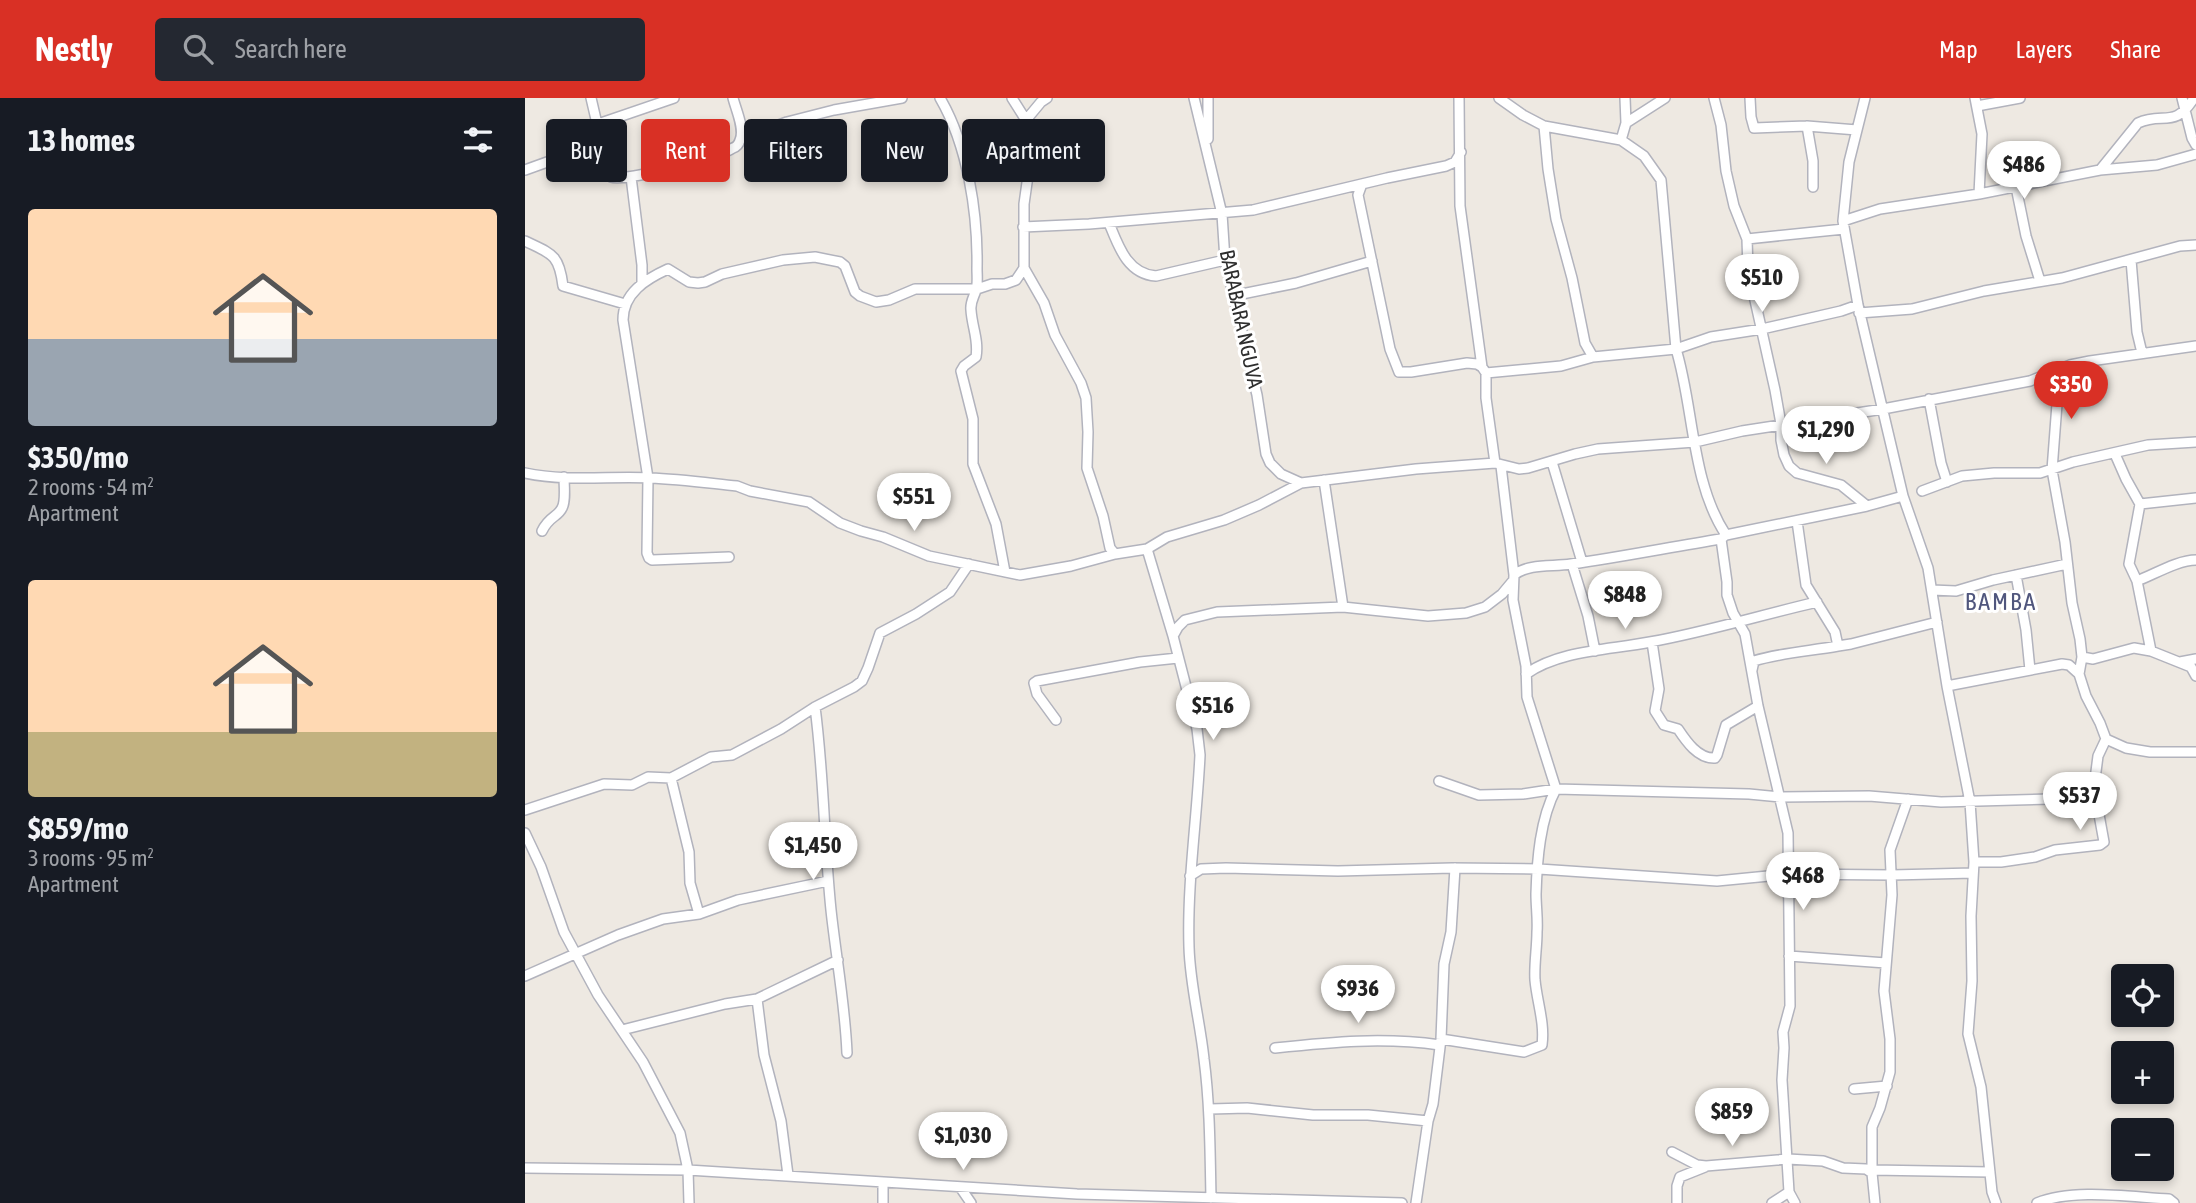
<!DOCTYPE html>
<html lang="en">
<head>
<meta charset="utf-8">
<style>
  body { margin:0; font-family:"Asap Condensed",sans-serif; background:#242831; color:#f1f3f6; height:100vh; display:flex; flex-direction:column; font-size:26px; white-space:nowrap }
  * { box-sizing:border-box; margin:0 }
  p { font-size:23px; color:#9ea1a6 }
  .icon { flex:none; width:38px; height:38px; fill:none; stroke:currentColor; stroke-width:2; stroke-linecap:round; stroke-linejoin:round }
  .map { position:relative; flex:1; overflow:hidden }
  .sheet { display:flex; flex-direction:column; background:#171b24; width:525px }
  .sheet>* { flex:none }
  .guide { position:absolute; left:21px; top:21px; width:665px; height:63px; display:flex; gap:14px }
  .tools { position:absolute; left:1586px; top:866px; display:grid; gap:14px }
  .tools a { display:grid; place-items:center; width:63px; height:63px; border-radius:7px; background:#171b24; box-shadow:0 4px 10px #0003; font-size:35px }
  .price { position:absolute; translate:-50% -60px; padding:0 16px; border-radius:24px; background:#fff; color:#222; font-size:23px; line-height:46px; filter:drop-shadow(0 2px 4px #0008) }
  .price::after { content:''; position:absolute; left:50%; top:42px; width:21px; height:16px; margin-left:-10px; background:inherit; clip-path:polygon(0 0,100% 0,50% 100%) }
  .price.active { background:#d93025; color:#fff }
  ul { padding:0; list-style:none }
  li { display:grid; align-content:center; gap:14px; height:371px; padding:0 28px }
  li span { display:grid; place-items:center; height:217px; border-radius:7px; color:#555 }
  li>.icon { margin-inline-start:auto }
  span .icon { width:126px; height:126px; fill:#fffc; stroke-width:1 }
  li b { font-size:30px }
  h2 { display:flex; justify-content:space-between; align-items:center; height:84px; padding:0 28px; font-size:30px }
  .chip { padding:0 24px; border-radius:7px; background:#171b24; box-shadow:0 4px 10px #0003; font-size:24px; line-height:63px }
  .chip.active { background:#d93025; color:#fff }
  header { display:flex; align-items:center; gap:42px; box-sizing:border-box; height:98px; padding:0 35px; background:#d93025; color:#fff }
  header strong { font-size:33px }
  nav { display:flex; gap:38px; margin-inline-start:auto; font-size:24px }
  .search { width:490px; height:63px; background:#242831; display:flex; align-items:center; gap:18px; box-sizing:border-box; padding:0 24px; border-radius:7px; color:#9ea1a6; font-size:26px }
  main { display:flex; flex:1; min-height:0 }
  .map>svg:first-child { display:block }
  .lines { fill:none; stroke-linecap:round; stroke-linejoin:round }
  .minor-casing { stroke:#b2b3bd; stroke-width:12 }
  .minor { stroke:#fff; stroke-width:9 }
  .labels { text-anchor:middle; stroke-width:6; stroke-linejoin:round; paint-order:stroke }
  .street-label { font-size:21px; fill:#2e2e2e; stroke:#fff }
  .quarter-label { font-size:24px; letter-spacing:2px; fill:#50567d; stroke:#fff }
</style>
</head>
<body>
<header>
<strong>Nestly</strong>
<div class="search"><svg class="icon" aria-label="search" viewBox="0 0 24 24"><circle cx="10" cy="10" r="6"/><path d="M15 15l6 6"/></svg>Search here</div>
<nav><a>Map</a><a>Layers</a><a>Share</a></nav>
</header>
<main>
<section class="sheet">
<h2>13 homes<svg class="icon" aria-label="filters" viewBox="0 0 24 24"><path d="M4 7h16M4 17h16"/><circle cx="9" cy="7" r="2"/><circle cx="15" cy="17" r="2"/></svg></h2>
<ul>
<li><span style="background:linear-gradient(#ffd9b3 60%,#9aa5b1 0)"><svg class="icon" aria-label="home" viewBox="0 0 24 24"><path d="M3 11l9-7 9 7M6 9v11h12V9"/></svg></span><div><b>$350/mo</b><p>2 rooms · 54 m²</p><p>Apartment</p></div></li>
<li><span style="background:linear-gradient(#ffd9b3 70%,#c2b280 0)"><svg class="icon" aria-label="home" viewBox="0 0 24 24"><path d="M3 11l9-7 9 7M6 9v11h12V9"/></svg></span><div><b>$859/mo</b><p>3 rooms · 95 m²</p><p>Apartment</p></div></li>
</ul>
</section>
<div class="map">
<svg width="1671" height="1105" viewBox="0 0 1671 1105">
  <rect width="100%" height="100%" fill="#eee9e2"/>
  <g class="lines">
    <defs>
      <path id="minor" d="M66 0 83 73 86 79C101 84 193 60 208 50 211 49 214 46 215 42 220 31 211 12 208 0
        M415 0C443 48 453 116 452 171 452 177 453 186 451 192 449 199 445 204 446 212 447 229 454 242 451 259L439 268 436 273 448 321V366L471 426 480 474
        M669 0 697 116 700 162 732 297 741 356 745 365 756 376 776 385
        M683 0V41
        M934 0 935 108 957 269 961 275V300L970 365
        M974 0 998 17 1019 28 1096 42 1119 58 1136 82 1151 251C1169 310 1166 384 1201 437L1342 408 1378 398
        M1100 0 1101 25
        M1189 0 1196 27 1201 73 1209 108 1222 141 1223 171 1250 292 1256 326V342L1259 357 1264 368 1272 375 1316 387 1342 408
        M1225 0 1226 19 1229 30 1282 28 1332 32
        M1340 0 1324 64 1318 123 1333 207 1378 398 1403 470 1422 588 1445 704 1449 764 1446 818 1447 883 1443 936 1456 989 1467 1094 1471 1105
        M1450 0 1457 36 1454 96
        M1657 0 1667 40 1671 47
        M1452 8 1495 0
        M501 22 516 4 522 0
        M73 26 149 0
        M1019 28 1023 71 1031 121 1047 180 1060 245 1068 259 1151 251 1186 239 1237 231 1316 213 1333 207
        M1282 28 1288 63V89
        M216 41 262 24 309 12 377 0
        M1096 42 1101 25 1140 0
        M0 72 25 63 78 55
        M1575 72 1613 25C1638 13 1649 32 1669 0
        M106 79 117 167V184
        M837 86 833 97 865 251 874 274H886L942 265 952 266 957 269
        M1491 89 1501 138 1515 183
        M1318 123 1355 111 1454 96 1575 72 1632 67 1671 56
        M584 125C593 147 602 176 631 178L700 162
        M498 129 564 126 728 112 862 80 921 68 930 64 936 54
        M1222 141 1319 131
        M0 143C27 156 34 156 38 188L100 206
        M1606 162 1612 234 1617 255
        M499 170 519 205 530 237 556 285 561 300 563 334 562 370 578 418 585 450 590 456
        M707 198 771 185 847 163
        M1334 215 1387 211 1459 193 1537 180 1655 148 1671 147
        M1528 274 1532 306 1527 372 1540 444 1547 505 1555 541 1557 559 1554 576
        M961 275 1036 268 1068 259
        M1404 301 1416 365 1422 384
        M1590 356 1601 381 1615 406 1604 466 1612 483 1626 553
        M1027 364 1057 464
        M976 368 989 477
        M0 375C42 384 83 378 125 380 154 381 183 385 212 388L225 393 284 404 315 425 336 433 358 439 404 458 495 477 546 468 590 456 622 451 642 439 699 422 734 407 776 385 891 371 970 365 994 371 1003 370 1050 356 1073 351 1170 344 1217 333 1358 311 1505 283 1545 267 1565 263 1671 248
        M799 382 818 509
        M1397 393 1437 378 1469 375H1515L1548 364 1623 347 1671 344
        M1615 406 1671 400
        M1272 423 1281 487 1310 534 1313 548 1326 546 1412 524
        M17 433C24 418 33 419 37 410 41 403 39 388 39 379
        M1196 441 1202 484V497L1208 515 1220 536 1233 608 1263 735 1265 908 1258 934 1259 950 1257 982 1264 1094 1270 1105
        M622 451 648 538
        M204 459 127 462 124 460 122 455 123 380 98 222C98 195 121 181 143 171L164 184 173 185 180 184 197 176 258 162 290 159 315 164 320 168 330 194 335 198 351 204 364 202 390 191H452L467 186H480L491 182 499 170V106L509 35 487 0
        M1047 466 1063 518 1070 553
        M1491 477 1501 532 1505 572
        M1612 483C1630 476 1653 462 1671 462
        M1407 492 1431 493 1468 482 1542 466
        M1127 544 1134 591 1130 613 1139 627 1153 631C1161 643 1173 661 1190 660L1192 657 1201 627 1233 608
        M1557 559 1568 561 1609 550 1626 553 1666 569 1671 578
        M1655 564 1671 561
        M1227 572 1229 563C1254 555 1285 553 1313 548
        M1001 576C1035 552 1085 552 1125 544 1181 534 1236 517 1292 504
        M1422 588 1537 566 1544 567 1554 576 1561 598 1575 625 1581 641 1601 650 1625 654H1671
        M290 609C299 677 299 744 306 812 311 859 320 906 322 955
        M531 622 512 596 509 585 512 583 615 564 653 560
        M146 680 164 754 165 785 174 816
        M914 683 954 697 998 696 1031 691 1224 696 1256 699 1344 698 1416 704 1525 701
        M0 712 79 686 107 687 123 679 146 680 186 659 207 657 256 631 290 609 329 589 337 583 343 570 355 535 391 516 425 494 444 466
        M0 735 16 769 39 834 73 897 118 964 155 1035 163 1072 164 1105
        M1449 764H1476L1510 759 1530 752 1575 747 1579 744 1569 689 1573 658 1581 641
        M665 778 676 771 701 770 813 773 927 770 1014 771 1192 783 1264 776 1367 777 1448 775
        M1264 858 1361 865
        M0 878 93 837 138 821 174 816 213 802 303 783
        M97 932 200 906 232 901
        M916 941 999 954 1017 947C1020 925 1012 904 1010 882 1009 866 1012 850 1012 834 1013 821 1011 809 1011 796 1012 762 1015 721 1031 691L1002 599 1001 568 988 502 989 477C1004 465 1028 469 1046 466 1096 459 1146 449 1196 441L1201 437
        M750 950C808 944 857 939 915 947
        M1329 991 1362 988
        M685 1011 722 1010 788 1017H843L903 1023
        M1147 1054 1172 1067 1181 1068 1263 1061 1298 1063 1318 1070 1341 1071 1347 1075 1350 1105
        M0 1070 163 1072 552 1096 877 1105
        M1347 1072 1465 1074
        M1347 1075V1029L1355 1010 1365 974V941L1359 893 1367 797 1365 752 1383 701
        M263 1077 256 1023 239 957 232 901 313 862
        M435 1089 446 1105
        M686 1100C685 1053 685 1007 679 961 675 923 665 887 664 849 662 785 672 721 675 657L672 631 648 538 653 529 660 522 692 514 818 509 903 518 941 515 960 509 977 496 987 484
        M358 1105V1084
        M891 1105 903 1023 908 1006 916 941 919 866 926 834 930 770
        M1152 1105V1088L1155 1079 1180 1069
        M1247 1105 1264 1094
        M1512 1105C1548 1090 1605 1099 1644 1101L1649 1105"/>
    </defs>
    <use href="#minor" class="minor-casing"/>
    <use href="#minor" class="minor"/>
  </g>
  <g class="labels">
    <g class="street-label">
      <text transform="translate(716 221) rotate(78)" y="7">BARABARA NGUVA</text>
    </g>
    <g class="quarter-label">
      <text x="1476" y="512">BAMBA</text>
    </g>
  </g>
</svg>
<div class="tools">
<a><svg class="icon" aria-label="locate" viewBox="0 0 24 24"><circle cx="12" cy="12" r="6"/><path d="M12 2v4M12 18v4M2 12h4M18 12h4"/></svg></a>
<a>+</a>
<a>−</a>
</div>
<b class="price" style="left:1499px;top:103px">$486</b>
<b class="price" style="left:1237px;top:216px">$510</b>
<b class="price active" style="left:1546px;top:323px">$350</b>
<b class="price" style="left:1301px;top:368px">$1,290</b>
<b class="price" style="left:389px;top:435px">$551</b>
<b class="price" style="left:1100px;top:533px">$848</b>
<b class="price" style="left:688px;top:644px">$516</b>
<b class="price" style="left:1555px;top:734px">$537</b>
<b class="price" style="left:288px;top:784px">$1,450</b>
<b class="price" style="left:1278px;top:814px">$468</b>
<b class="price" style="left:833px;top:927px">$936</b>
<b class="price" style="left:1207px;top:1050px">$859</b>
<b class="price" style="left:438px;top:1074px">$1,030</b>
<div class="guide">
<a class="chip">Buy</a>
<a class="chip active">Rent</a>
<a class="chip">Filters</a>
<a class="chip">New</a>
<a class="chip">Apartment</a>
</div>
</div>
</main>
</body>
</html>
